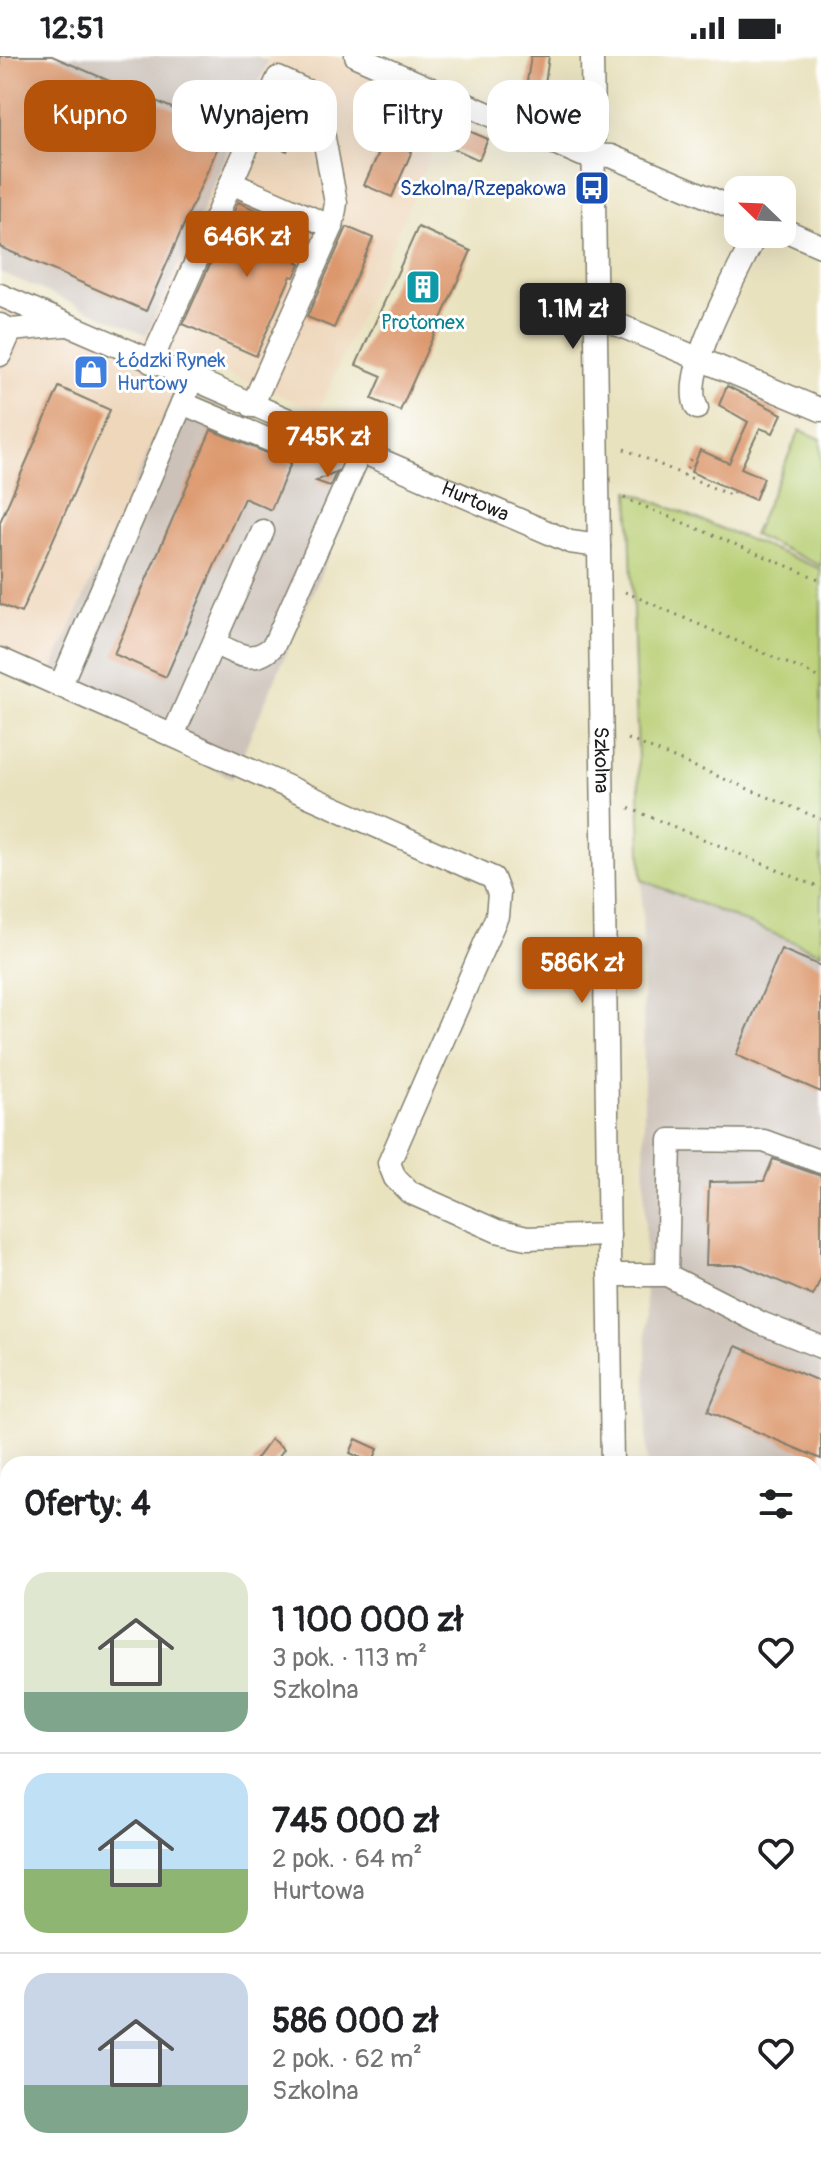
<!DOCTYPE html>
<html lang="pl">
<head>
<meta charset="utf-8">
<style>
  body { margin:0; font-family:Pangolin,sans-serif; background:#f6f6f6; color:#202124; height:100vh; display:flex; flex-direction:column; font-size:30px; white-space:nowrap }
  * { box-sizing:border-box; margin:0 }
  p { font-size:26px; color:#757577 }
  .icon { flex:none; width:44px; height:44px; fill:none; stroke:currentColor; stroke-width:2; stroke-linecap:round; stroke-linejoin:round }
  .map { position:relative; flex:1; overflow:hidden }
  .sheet { position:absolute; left:0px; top:1400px; width:822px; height:712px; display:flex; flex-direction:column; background:#fff; border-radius:24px 24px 0 0; box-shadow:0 8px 32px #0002 }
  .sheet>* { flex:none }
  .top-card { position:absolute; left:24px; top:24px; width:774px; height:72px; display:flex; gap:16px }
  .needle { width:52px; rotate:293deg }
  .tools { position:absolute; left:724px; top:120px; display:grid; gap:16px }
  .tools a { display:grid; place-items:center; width:72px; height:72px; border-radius:16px; background:#fff; box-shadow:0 8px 32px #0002; font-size:40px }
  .price { position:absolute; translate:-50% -68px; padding:0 18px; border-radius:8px; background:#b45309; color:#fff; font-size:26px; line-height:52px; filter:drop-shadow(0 2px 4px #0008) }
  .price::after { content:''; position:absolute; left:50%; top:48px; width:24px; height:18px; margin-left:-12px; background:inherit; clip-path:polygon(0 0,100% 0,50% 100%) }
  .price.active { background:#222; color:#fff }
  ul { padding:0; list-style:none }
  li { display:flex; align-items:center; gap:24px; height:200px; padding:0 24px }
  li+li { border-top:2px solid #e0e0e0 }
  li span { display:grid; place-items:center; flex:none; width:224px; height:160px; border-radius:24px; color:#555 }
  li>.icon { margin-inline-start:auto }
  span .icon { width:96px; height:96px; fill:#fffc; stroke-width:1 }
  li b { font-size:34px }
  h2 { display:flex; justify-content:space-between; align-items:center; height:96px; padding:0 24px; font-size:34px }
  .pill { padding:0 28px; border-radius:24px; background:#fff; box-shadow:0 8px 32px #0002; font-size:28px; line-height:72px }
  .pill.active { background:#b45309; color:#fff }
  .status { display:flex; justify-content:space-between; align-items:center; height:56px; padding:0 40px; background:#fff; direction:ltr }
  .status svg { height:22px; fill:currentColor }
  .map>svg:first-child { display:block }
  .built { fill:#eed7bb }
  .industrial { fill:#ccc2b9 }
  .green { fill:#b8ce73; stroke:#6a7548; stroke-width:2 }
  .building { fill:#dc976c }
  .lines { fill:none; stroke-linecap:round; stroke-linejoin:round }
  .minor-casing { stroke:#827f6e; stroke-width:25 }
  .path { stroke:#827f6e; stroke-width:3; stroke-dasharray:2 6; stroke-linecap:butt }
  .minor { stroke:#fff; stroke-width:22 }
  .labels { text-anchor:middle; stroke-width:6; stroke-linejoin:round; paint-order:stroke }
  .transit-label { font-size:20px; fill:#164399; stroke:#fff; text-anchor:end }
  .culture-label { font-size:20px; fill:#0d838f; stroke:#fff }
  .shop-label { font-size:20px; fill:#366cbe; stroke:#fff; text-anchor:start }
  .street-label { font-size:20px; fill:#1c1c1c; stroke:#fff }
</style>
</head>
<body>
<div class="status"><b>12:51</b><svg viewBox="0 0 49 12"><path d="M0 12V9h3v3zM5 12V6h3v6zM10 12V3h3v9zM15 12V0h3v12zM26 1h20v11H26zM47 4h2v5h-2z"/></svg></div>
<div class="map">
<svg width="821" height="2112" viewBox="0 0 821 2112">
  <rect width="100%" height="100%" fill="#fff"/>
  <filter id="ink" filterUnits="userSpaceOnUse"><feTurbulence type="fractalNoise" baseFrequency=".0125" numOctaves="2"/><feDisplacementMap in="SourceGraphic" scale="16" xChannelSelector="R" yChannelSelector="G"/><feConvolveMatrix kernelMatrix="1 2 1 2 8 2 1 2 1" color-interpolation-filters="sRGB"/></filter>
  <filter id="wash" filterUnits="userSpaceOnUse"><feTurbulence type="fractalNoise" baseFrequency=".006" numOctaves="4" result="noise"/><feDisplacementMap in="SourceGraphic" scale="32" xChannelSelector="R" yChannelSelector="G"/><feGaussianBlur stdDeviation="1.8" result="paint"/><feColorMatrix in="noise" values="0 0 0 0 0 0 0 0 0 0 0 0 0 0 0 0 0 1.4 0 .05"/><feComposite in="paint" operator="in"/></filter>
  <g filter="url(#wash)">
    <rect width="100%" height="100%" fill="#e9e2bf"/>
    <path class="built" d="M270 0H332L452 52 318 355 189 301 44 632 0 612V230L120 279H147Z"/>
    <path class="industrial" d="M0 0H256L268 5 147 279 0 216Z
      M176 332 365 415 232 723 133 669 44 632Z
      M642 824 821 897V1577L814 1574V1408H647Z"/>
    <path class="green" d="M800 374 821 383V510L753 479Z
      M629 435 821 513V897L642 824Z"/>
    <g id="blocks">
      <path class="building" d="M0 0H52L225 75 146 255 0 191Z
        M531 0H549L540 64 522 57Z
        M455 69 488 83 479 104 446 89Z
        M281 78 292 83 287 95 275 90Z
        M385 83 412 95 392 141 364 129Z
        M238 146 310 178 297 206 300 208 294 221 291 220 256 300 183 268Z
        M347 171 373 182 334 272 307 261Z
        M418 171 471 195 400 355 372 343 382 320 356 309Z
        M727 330 782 358 773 377 760 372 741 412 764 422 755 444 691 416 700 394 729 407 748 366 719 349Z
        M59 331 110 354 21 557 0 548V466Z
        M211 374 291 407 271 454 244 442 166 621 114 598Z
        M337 415 330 430 316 425Z
        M781 893 821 910V1036L736 999Z
        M773 1103 821 1120V1222L813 1240 742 1209H706L709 1126 764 1125Z
        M736 1290 821 1326V1403L708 1355Z
        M271 1383 284 1393 273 1408H252Z
        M356 1383 378 1393 372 1407 350 1397Z"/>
    </g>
  </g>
  <g filter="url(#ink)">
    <use href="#blocks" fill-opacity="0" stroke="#827f6e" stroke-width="2"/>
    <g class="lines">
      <defs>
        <g id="minor">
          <path d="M356 0 582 99 611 100 738 154"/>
          <path id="s1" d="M592 0 612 1408"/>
          <path d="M231 127 332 171"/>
          <path d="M782 173 821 190"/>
          <path id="s2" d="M0 239 570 486 599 490"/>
          <path d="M595 259 821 354"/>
          <path d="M0 269 11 274 65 269"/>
          <path d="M0 299 11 274"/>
          <path d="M151 306 278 22 316 39 336 147 332 171 252 350"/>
          <path d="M187 336 182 347 283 390"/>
          <path d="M697 352C678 318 740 213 756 178"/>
          <path d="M214 587C236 598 255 610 274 589L360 397"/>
          <path d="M0 603 493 822 499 838 497 860 389 1107 395 1122 409 1136 497 1175 527 1182 609 1179"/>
          <path d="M60 630 182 347"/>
          <path d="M173 679 263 475"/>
          <path d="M609 1219H667L761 1267 821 1291"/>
          <path d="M667 1219 670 1084 764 1085 821 1106"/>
          <path d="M0 1497 8 1501"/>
          <path d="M814 1849 821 1853"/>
        </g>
      </defs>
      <use href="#minor" class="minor-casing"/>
      <path class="path" d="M624 393 732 440 734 435
        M684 420 691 401
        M624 442 821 524
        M625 536 821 622
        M628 683 821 763
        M629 752 821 832
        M394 2112 399 2104"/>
      <use href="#minor" class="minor"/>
    </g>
  </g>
  <defs>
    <symbol id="bus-square" viewBox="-11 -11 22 22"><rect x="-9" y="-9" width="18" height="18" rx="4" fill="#1a4fb4" stroke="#fff"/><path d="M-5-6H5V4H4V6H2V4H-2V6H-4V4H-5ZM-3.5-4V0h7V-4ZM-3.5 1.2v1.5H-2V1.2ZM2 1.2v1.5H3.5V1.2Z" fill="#fff"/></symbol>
    <symbol id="building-square" viewBox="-11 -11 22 22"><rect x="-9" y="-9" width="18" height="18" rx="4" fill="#0f9aa8" stroke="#fff"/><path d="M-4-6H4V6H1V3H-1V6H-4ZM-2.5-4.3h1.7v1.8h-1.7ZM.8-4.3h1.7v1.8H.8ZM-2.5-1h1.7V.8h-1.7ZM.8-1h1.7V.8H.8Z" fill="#fff"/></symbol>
    <symbol id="shop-square" viewBox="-11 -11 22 22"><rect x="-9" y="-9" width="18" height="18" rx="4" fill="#3f7fe0" stroke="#fff"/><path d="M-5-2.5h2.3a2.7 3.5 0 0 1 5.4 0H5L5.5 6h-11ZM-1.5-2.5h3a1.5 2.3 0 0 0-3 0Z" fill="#fff"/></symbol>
  </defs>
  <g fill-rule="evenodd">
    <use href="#bus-square" x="572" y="112" width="40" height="40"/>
    <use href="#building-square" x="403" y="211" width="40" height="40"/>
    <use href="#shop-square" x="71" y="296" width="40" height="40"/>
  </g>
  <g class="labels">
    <g class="transit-label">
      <text x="566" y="139">Szkolna/Rzepakowa</text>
    </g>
    <g class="culture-label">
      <text x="423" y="273">Protomex</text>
    </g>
    <g class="shop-label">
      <text x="117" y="311">Łódzki Rynek<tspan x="117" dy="23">Hurtowy</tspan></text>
    </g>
    <g class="street-label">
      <text dy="7" stroke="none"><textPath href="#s2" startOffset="518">Hurtowa</textPath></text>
      <text dy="7" stroke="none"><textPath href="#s1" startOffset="704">Szkolna</textPath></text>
    </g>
  </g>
</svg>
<div class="tools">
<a><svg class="needle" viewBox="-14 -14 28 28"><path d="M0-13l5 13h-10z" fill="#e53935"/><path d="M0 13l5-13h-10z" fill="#757577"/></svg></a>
</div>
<b class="price" style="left:247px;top:223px">646K zł</b>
<b class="price active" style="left:573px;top:295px">1.1M zł</b>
<b class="price" style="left:328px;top:423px">745K zł</b>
<b class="price" style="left:582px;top:949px">586K zł</b>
<div class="top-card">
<a class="pill active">Kupno</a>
<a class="pill">Wynajem</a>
<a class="pill">Filtry</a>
<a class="pill">Nowe</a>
</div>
<section class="sheet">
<h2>Oferty: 4<svg class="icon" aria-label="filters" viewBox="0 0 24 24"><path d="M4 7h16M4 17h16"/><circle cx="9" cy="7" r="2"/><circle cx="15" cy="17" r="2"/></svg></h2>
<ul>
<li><span style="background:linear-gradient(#dfe7d0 75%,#7fa58c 0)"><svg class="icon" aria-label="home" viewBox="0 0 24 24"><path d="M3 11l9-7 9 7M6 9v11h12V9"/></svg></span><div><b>1 100 000 zł</b><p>3 pok. · 113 m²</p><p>Szkolna</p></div><svg class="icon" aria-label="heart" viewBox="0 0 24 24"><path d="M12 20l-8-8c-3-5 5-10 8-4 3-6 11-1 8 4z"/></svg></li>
<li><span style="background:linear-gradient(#bfe0f5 60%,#8fb573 0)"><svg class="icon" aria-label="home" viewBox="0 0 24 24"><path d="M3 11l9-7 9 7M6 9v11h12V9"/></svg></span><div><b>745 000 zł</b><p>2 pok. · 64 m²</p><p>Hurtowa</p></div><svg class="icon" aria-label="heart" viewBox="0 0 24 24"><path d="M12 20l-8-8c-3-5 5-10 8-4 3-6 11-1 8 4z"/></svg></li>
<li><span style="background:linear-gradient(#c9d6e8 70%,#7fa58c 0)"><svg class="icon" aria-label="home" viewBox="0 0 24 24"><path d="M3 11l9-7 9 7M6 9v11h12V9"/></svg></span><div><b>586 000 zł</b><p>2 pok. · 62 m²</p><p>Szkolna</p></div><svg class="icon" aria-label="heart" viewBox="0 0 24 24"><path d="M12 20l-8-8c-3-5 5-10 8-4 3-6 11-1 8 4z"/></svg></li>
</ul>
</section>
</div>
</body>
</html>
